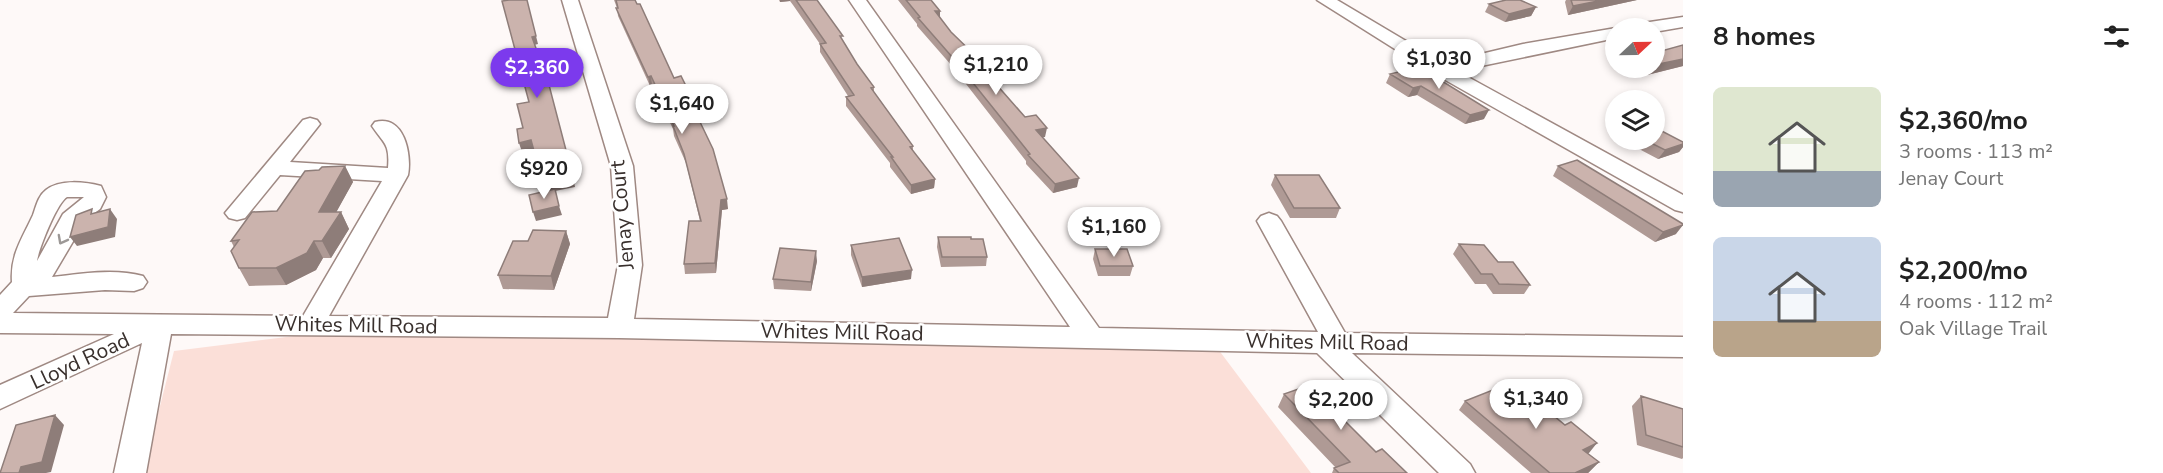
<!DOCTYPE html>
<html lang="en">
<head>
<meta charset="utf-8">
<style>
  body { margin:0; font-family:"Nunito Sans",sans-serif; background:#f2f2f2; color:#222; height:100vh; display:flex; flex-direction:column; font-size:22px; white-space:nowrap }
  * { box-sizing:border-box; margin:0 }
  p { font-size:20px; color:#767676 }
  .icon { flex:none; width:33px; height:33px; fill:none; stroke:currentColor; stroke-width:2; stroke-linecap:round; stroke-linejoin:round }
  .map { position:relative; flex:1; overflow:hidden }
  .drawer { display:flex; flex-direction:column; background:#fff; width:480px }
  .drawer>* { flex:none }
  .needle { width:39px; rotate:68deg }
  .fabs { position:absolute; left:1605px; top:18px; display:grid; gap:12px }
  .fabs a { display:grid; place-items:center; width:60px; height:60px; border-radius:50%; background:#fff; box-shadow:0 3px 9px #0003; font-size:30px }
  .price { position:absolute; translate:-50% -51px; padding:0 14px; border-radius:21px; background:#fff; color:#222; font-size:20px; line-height:39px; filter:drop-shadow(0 2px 3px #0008) }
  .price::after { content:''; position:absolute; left:50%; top:36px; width:18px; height:14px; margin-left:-9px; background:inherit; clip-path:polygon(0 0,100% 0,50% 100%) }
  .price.active { background:#7c3aed; color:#fff }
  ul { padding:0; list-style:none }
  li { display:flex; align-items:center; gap:18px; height:150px; padding:0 30px }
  li span { display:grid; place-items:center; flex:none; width:168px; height:120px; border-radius:9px; color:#555 }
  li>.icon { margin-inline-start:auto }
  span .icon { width:72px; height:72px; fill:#fffc; stroke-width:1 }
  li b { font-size:26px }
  h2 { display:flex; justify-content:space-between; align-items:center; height:72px; padding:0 30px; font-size:26px }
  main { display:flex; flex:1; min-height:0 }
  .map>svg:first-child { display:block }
  .green { fill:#fbdfd8 }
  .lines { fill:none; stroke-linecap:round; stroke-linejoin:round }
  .minor-casing { stroke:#9f8983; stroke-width:3 }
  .minor { fill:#fff; fill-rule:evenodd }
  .wall { fill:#af9a95 }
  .shaded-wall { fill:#8e7d79 }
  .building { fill:#cbb3ad; stroke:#8e7d79; stroke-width:1.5 }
  .oneway { stroke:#9c9896 }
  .labels { text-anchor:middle; stroke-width:5; stroke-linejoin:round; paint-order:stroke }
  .street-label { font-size:21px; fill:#39302d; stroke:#fff }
</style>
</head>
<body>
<main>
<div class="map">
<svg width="1683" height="473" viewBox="0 0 1683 473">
  <rect width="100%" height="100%" fill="#fef9f8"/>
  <path class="green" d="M407 322 1206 333 1311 473H143L174 351Z"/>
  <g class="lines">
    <defs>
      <path id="minor" d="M562 0H578L633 166 642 265 634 319 1070 327 849 0H866L1099 328 1318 332 1257 221 1261 216 1269 213 1277 216 1281 221 1345 333 1683 337V357L1352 353 1470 464 1475 473H1439L1317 353 619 338 171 334 146 473H114L142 343 0 409V385L114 334 0 333V295L12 282C10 255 22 239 33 215 36 207 38 196 46 190 60 179 85 182 101 186L106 197 100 209 81 223 78 233 52 277C81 274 114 268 143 276L147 282 143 288 134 291 105 290 29 296 13 313 303 316 382 181 280 175 245 218 237 220 229 218 225 213 303 120 310 118 317 120 320 124 290 162 388 168C390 143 384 144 372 126L375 122C404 114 412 154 408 175L329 316 608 318 618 265 611 166ZM67 197H84L63 214 37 261C39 248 57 203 67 197Z
        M1317 0H1337L1443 63 1523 44 1616 28H1620H1616V38L1457 71 1683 195V212L1675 210 1433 73Z
        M1683 17V27L1654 32V28H1634L1637 24 1643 23Z"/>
    </defs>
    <use href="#minor" class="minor-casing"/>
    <use href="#minor" class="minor"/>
  </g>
  <path class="wall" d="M614 0H635L674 78 691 96 693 105H692L728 209 722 210 716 273 685 274 684 264 700 221 686 163 674 136 673 129 652 85 650 86 618 16 617 8Z
    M779 0H817L857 64 874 87V92L913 146V151L935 179 934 188 911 194 890 167V163L846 106V97L848 96 820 52V44L793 5 790 1 780 2Z
    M898 0H931L940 11V18L951 32 999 83V87L1025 117 1045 137H1042L1077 187 1053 193 1026 164V161L952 66 917 26V24Z
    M1566 0H1637L1568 15 1565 2Z
    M1489 4 1536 7 1531 16 1505 22 1485 12Z
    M1683 45V66L1647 75 1645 68H1654Z
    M1419 67 1484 119 1465 124 1417 95 1408 97 1386 83 1390 74Z
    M1622 140H1654L1683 142V147L1679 152 1658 159Z
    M345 166 353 182 336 212H341L349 229 331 258H323L316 270 286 285 249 286 239 268 234 247 231 241 277 211 319 170Z
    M1558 166 1676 234 1655 242 1553 176Z
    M1275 175 1340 208 1336 218H1290L1271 185Z
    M566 231 570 244 554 290 503 289 498 275 528 241Z
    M938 237 971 239 987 257 986 266 941 267 937 247Z
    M1459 244 1498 262 1530 285 1524 294H1493L1486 284H1475L1453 254Z
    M851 245 911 279 862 287 851 255Z
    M1095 249 1133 266 1130 276H1098L1093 259Z
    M817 261 811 291 774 289 773 279Z
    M1284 394 1347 407 1341 418 1376 452 1407 473H1332L1334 468H1336L1278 407Z
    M1641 396 1683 409V458L1682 459 1637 445 1632 406Z
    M1465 401 1588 453 1599 462 1588 473H1531L1459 410Z"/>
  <path class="shaded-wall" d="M780 0H790V1L780 2Z
    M1603 0H1637L1568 15 1573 6Z
    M1536 7 1531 16 1505 22 1509 14Z
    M935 11H940V19Z
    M536 36 538 44 534 45 532 37Z
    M1683 59V66L1647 75 1652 68H1654V65Z
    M651 76 652 85 650 86 648 77Z
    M1421 86 1417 95 1408 97 1413 88Z
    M691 96 693 105 689 106 688 97Z
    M1489 110 1484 119 1465 124 1470 115Z
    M1047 128 1045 137 1034 139 1036 130Z
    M531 140 534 150 522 152 519 143Z
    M1683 144V147L1679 152 1658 159 1665 150Z
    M345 166 353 182 327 229 319 212Z
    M573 177 575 187 545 193 543 184Z
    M1079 178 1077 187 1053 193 1055 184Z
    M935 179 934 188 911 194V185Z
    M727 199 728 209 722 210 716 273 715 263 721 200Z
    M559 206 562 215 536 221 533 212Z
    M110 209 117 219 115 237 77 246 70 237Z
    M341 212 349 229 331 258 322 241Z
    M1683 225 1676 234 1655 242 1663 232Z
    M566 231 570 244 554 290 551 276Z
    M314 241 323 258 316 270 286 285 276 268Z
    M816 251 817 261 811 291V282Z
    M912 270 911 279 862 287V277Z
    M1347 407 1341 419 1335 411Z
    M55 415 64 425 51 472 46 473H19L21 467Z
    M1597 443 1589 453 1575 459 1583 450Z
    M1599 462 1588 473H1575Z"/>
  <path class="building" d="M509 0H527L536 36 532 37 549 85 573 177 543 184 531 140 519 143 517 129 523 128 517 104 529 102 502 1Z
    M616 0H635L637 4H640L674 78 681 76 691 96 688 97 713 149 727 199 721 200 715 263 684 264 689 221H701L684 154 673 126H674L651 76 648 77 616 8H618Z
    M796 0H817L843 36H840L857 64 874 87 871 88 913 146 910 147 935 179 911 185 891 157H893L846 97 854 95 820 44 826 43Z
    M906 0H931L940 11H935L951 32 983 63 999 83 996 84 1025 117 1036 115 1047 128 1036 130 1079 178 1055 184 1028 155 1030 154 953 58 918 18 920 17Z
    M1506 0H1520L1536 7 1509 14 1489 4Z
    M1571 0H1603L1573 6Z
    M1683 45V59L1654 65V53Z
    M1419 67 1489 110 1470 115 1421 86 1413 88 1390 74Z
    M1654 127 1683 142V144L1665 150 1645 140H1654Z
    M1577 160 1683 224V225L1663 232 1558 166Z
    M345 166 319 212H341L322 241H314L307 253 276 268H239L231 251 239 240 231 241 252 212 277 211 305 171 319 170 322 167Z
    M1275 175H1319L1340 208H1294Z
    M555 189 559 206 533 212 529 195Z
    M92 209 91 214 110 209 108 227 70 237 76 215Z
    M533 230 566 231 551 276 498 275 513 241H528Z
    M938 237H971V239H983L987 257H942Z
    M899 238 912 270 862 277 851 245Z
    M1459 244 1484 245 1498 262H1513L1530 285 1499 284 1492 274H1481Z
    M780 248 816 251 811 282 773 279Z
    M1095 249H1127L1133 266H1100Z
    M1321 381 1347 407 1335 411 1376 452 1382 449 1407 473H1339L1334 468 1350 462 1284 394Z
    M1513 382 1565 425 1571 422 1597 443 1583 450 1599 462 1575 473H1550L1465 401Z
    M1641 396 1683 409V447L1646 435Z
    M55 415 42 462 21 467 19 473H0L16 425Z"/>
  <defs><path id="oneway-chevron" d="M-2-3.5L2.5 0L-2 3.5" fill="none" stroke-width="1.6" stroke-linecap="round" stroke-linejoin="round" transform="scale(1.5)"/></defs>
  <use class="oneway" href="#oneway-chevron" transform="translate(62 240) rotate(118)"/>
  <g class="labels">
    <g class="street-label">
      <text transform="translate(622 215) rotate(-95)" y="7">Jenay Court</text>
      <text transform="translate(356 325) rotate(1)" y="7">Whites Mill Road</text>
      <text transform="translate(842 332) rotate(1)" y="7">Whites Mill Road</text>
      <text transform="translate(1327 342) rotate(1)" y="7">Whites Mill Road</text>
      <text transform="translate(80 361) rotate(-25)" y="7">Lloyd Road</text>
    </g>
  </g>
</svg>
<div class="fabs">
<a><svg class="needle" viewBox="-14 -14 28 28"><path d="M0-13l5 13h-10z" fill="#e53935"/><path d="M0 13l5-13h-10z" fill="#767676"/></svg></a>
<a><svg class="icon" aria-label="layers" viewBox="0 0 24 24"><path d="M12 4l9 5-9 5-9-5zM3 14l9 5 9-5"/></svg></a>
</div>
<b class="price" style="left:1439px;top:90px">$1,030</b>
<b class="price" style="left:996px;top:96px">$1,210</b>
<b class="price active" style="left:537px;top:99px">$2,360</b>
<b class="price" style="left:682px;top:135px">$1,640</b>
<b class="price" style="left:544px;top:200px">$920</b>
<b class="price" style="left:1114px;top:258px">$1,160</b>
<b class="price" style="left:1536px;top:430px">$1,340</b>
<b class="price" style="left:1341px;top:431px">$2,200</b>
</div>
<section class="drawer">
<h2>8 homes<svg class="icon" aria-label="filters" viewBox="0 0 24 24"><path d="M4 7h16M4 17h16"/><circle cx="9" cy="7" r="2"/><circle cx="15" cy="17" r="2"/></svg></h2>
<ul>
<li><span style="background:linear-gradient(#dfe7d0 70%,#9aa5b1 0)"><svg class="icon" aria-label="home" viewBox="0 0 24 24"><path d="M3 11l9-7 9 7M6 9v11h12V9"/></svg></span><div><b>$2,360/mo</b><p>3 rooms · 113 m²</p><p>Jenay Court</p></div></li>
<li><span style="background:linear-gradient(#c9d6e8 70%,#b9a48a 0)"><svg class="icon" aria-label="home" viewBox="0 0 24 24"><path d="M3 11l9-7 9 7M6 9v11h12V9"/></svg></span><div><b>$2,200/mo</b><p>4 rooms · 112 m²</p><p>Oak Village Trail</p></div></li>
</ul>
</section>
</main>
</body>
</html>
